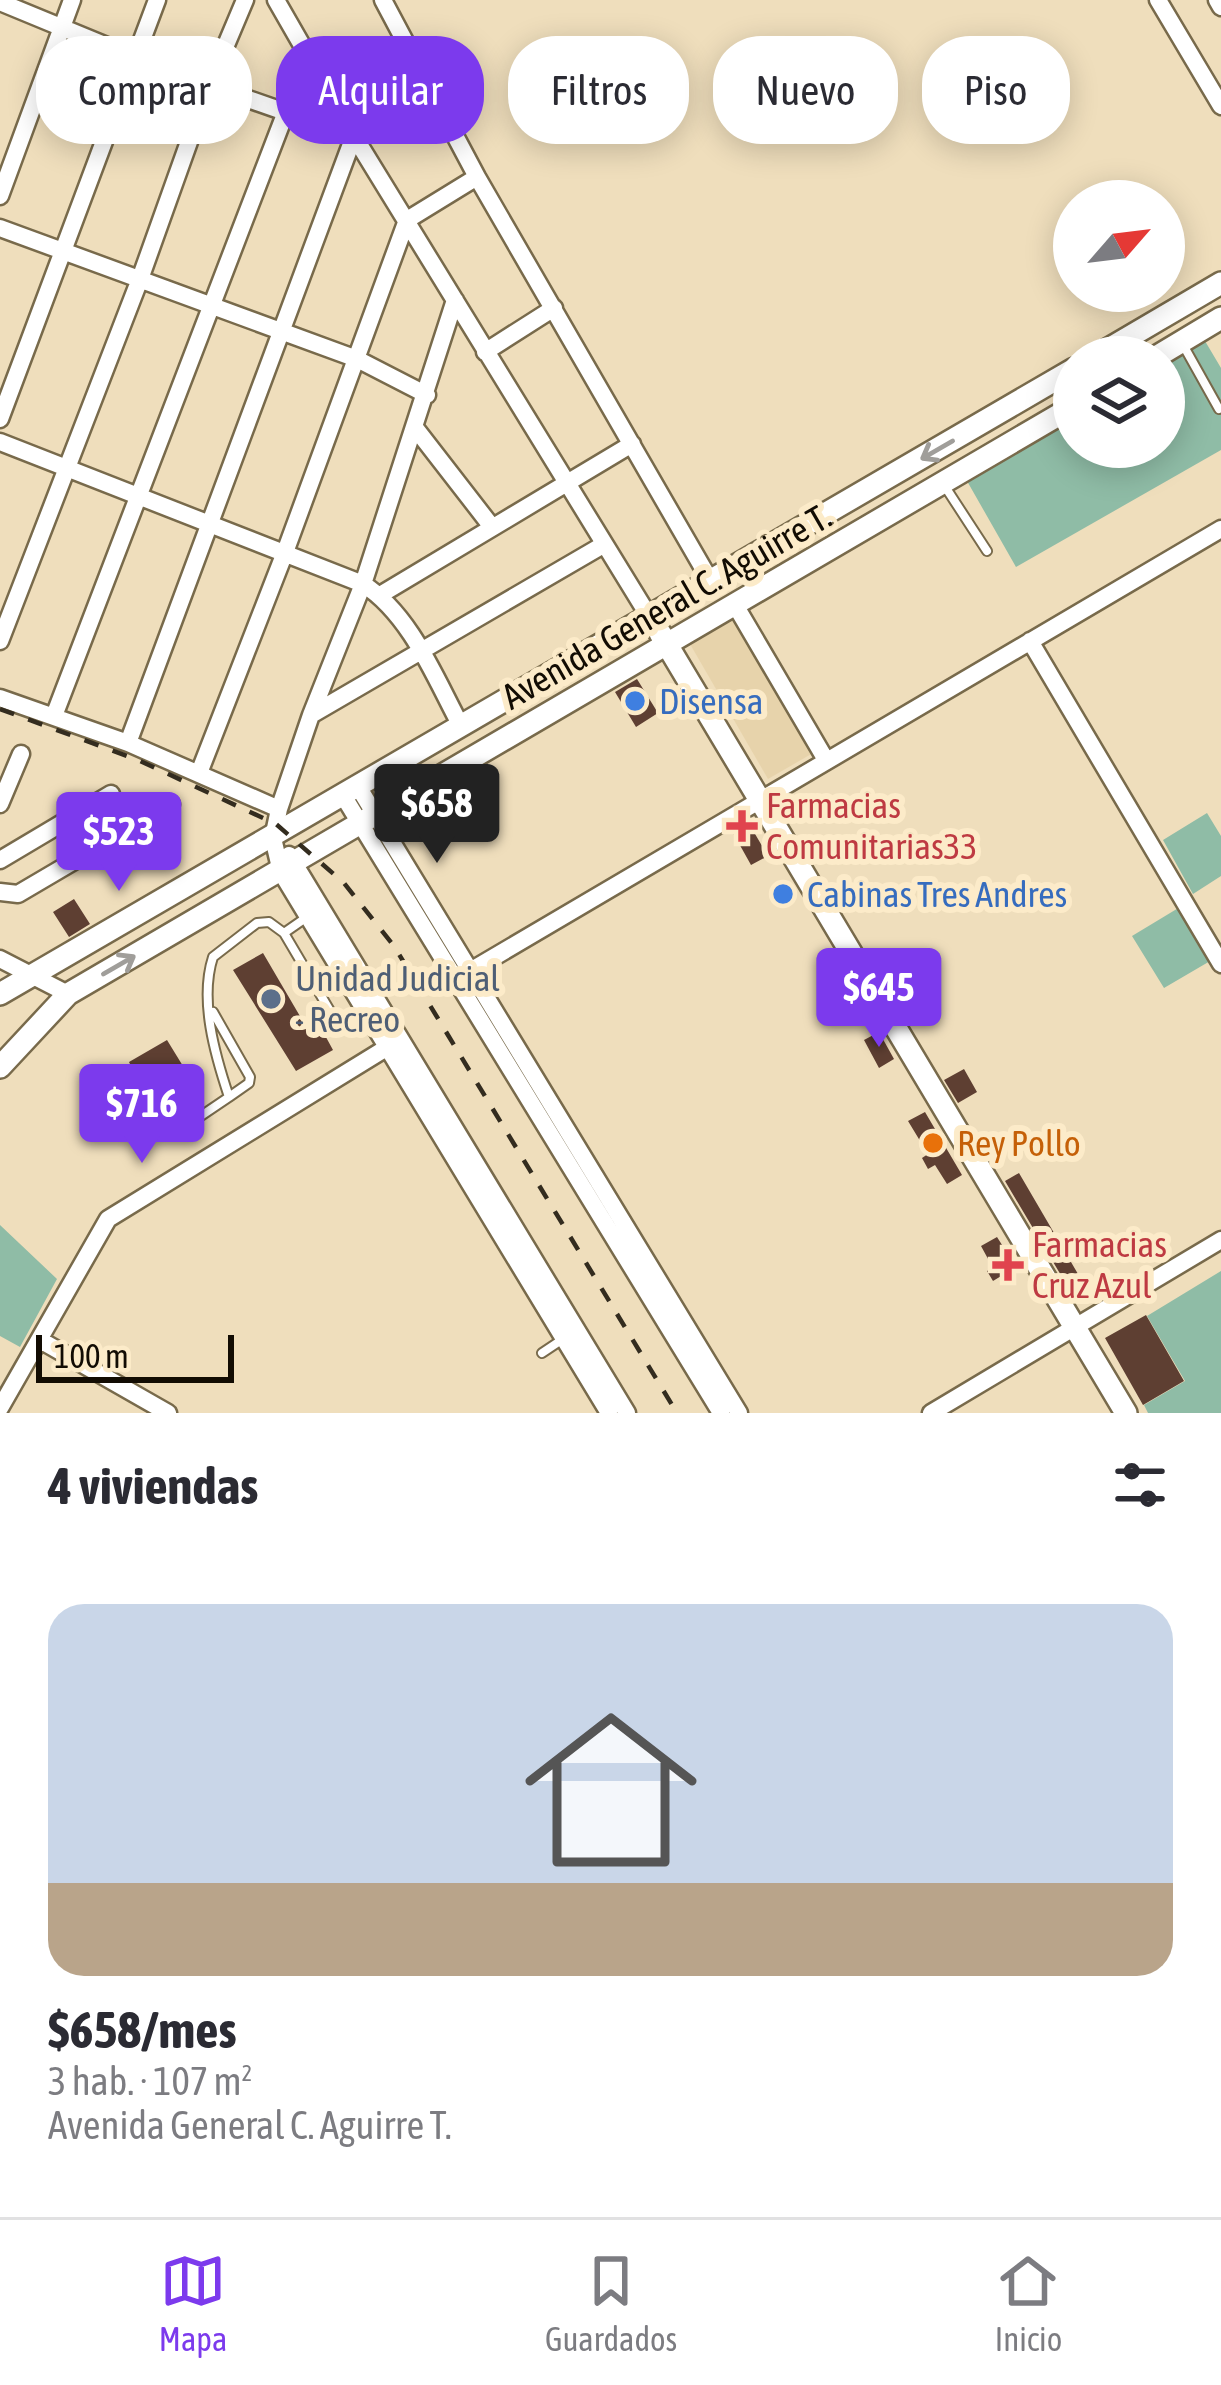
<!DOCTYPE html>
<html lang="es">
<head>
<meta charset="utf-8">
<style>
  body { margin:0; font-family:"Asap Condensed",sans-serif; background:#f7f7f7; color:#2b2b33; height:100vh; display:flex; flex-direction:column; font-size:45px; white-space:nowrap }
  * { box-sizing:border-box; margin:0 }
  p { font-size:39px; color:#7c7c81 }
  .icon { flex:none; width:66px; height:66px; fill:none; stroke:currentColor; stroke-width:2; stroke-linecap:round; stroke-linejoin:round }
  .map { position:relative; height:1413px; overflow:hidden }
  .side { display:flex; flex-direction:column; background:#fff; flex:1 }
  .side>* { flex:none }
  .banner { position:absolute; left:36px; top:36px; width:1149px; height:108px; display:flex; gap:24px }
  .needle { width:78px; rotate:62deg }
  .controls { position:absolute; left:1053px; top:180px; display:grid; gap:24px }
  .controls a { display:grid; place-items:center; width:132px; height:132px; border-radius:50%; background:#fff; box-shadow:0 6px 30px #0003; font-size:60px }
  .scale { position:absolute; left:36px; bottom:30px; width:198px; box-sizing:border-box; padding-left:12px; border:6px solid #120c03; border-top:0; font-size:33px; line-height:42px; white-space:nowrap; color:#120c03; -webkit-text-stroke:9px #fcebc9; paint-order:stroke }
  .price { position:absolute; translate:-50% -102px; padding:0 27px; border-radius:12px; background:#7c3aed; color:#fff; font-size:39px; line-height:78px; filter:drop-shadow(0 3px 6px #0008) }
  .price::after { content:''; position:absolute; left:50%; top:72px; width:36px; height:27px; margin-left:-18px; background:inherit; clip-path:polygon(0 0,100% 0,50% 100%) }
  .price.active { background:#222; color:#fff }
  ul { padding:0; list-style:none }
  li { display:grid; align-content:center; gap:24px; height:636px; padding:0 48px }
  li span { display:grid; place-items:center; height:372px; border-radius:36px; color:#555 }
  li>.icon { margin-inline-start:auto }
  span .icon { width:216px; height:216px; fill:#fffc; stroke-width:1 }
  li b { font-size:51px }
  h2 { display:flex; justify-content:space-between; align-items:center; height:144px; padding:0 48px; font-size:51px }
  .tag { padding:0 42px; border-radius:48px; background:#fff; box-shadow:0 6px 30px #0003; font-size:42px; line-height:108px }
  .tag.active { background:#7c3aed; color:#fff }
  .dock { display:flex; justify-content:space-around; align-items:center; height:168px; border-top:3px solid #e1e1e2; background:#fff; font-size:33px; color:#7c7c81 }
  .dock a { display:grid; justify-items:center; gap:6px }
  .dock .active { color:#7c3aed }
  .map>svg:first-child { display:block }
  .built { fill:#e7d3ab }
  .green { fill:#8fbca6 }
  .building { fill:#5e3f32 }
  .lines { fill:none; stroke-linecap:round; stroke-linejoin:round }
  .service-casing { stroke:#786a4b; stroke-width:12 }
  .minor-casing { stroke:#786a4b; stroke-width:21 }
  .tertiary-casing { stroke:#786a4b; stroke-width:26 }
  .service { stroke:#fff; stroke-width:8 }
  .minor { stroke:#fff; stroke-width:16 }
  .tertiary { stroke:#fff; stroke-width:21 }
  .rail { stroke:#332c1f; stroke-width:4.5; stroke-dasharray:15 15; stroke-linecap:butt }
  .oneway { stroke:#a09e9a }
  .shop-dot { fill:#3f7fe0; stroke:#fcebc9; stroke-width:4.5 }
  .health-dot { fill:#e0444e; stroke:#fcebc9; stroke-width:4.5 }
  .service-dot { fill:#5c6f8a; stroke:#fcebc9; stroke-width:4.5 }
  .food-dot { fill:#e8710a; stroke:#fcebc9; stroke-width:4.5 }
  .labels { text-anchor:middle; stroke-width:12; stroke-linejoin:round; paint-order:stroke }
  .street-label { font-size:36px; fill:#120c03; stroke:#fcebc9 }
  .shop-label { font-size:36px; fill:#366cbe; stroke:#fcebc9; text-anchor:start }
  .health-label { font-size:36px; fill:#be3a42; stroke:#fcebc9; text-anchor:start }
  .service-label { font-size:36px; fill:#4e5e75; stroke:#fcebc9; text-anchor:start }
  .food-label { font-size:36px; fill:#c56008; stroke:#fcebc9; text-anchor:start }
</style>
</head>
<body>
<div class="map">
<svg width="1221" height="1413" viewBox="0 0 1221 1413">
  <rect width="100%" height="100%" fill="#efdebc"/>
  <path class="built" d="M735 618 813 753 768 779 690 644Z"/>
  <path class="green" d="M1205 341 1221 368V450L1016 567 967 481 1074 418V447H1164V365Z
    M1207 813 1221 836V876L1193 894 1163 840Z
    M1185 904 1217 957 1164 988 1132 936Z
    M0 1225 57 1279 20 1347 0 1336Z
    M1221 1271V1413H1148L1144 1405 1185 1381 1147 1316Z"/>
  <path class="building" d="M637 679 658 713 636 727 615 692Z
    M748 822 768 856 751 865 732 831Z
    M74 899 90 924 69 937 53 912Z
    M263 953 311 1035 321 1028 333 1050 296 1071 233 970Z
    M879 1032 894 1059 879 1068 864 1040Z
    M167 1040 197 1089 157 1118 129 1062Z
    M964 1069 977 1092 958 1103 944 1080Z
    M925 1112 962 1175 947 1184 935 1165 928 1169 922 1158 928 1154 908 1121Z
    M1019 1173 1078 1274 1065 1282 1005 1181Z
    M997 1237 1016 1267 993 1281 987 1271 993 1268 981 1246Z
    M1146 1315 1184 1381 1143 1405 1105 1338Z"/>
  <g class="lines">
    <defs>
      <path id="service" d="M1182 343 1219 409
        M944 485 987 551
        M284 933 336 1021
        M213 1012 250 1077 249 1083 229 1097
        M189 1124 229 1097C215 1055 199 1000 213 957L257 923 269 922 284 933 307 917
        M542 1353 566 1337"/>
      <path id="minor" d="M276 0 354 136 650 618
        M383 0 477 177 711 582
        M1158 0 1221 106
        M1217 0 1221 7
        M0 2 165 70 354 136 128 743
        M0 196 72 0
        M0 228 357 359 427 395
        M455 300 363 584 311 715 279 809 273 838 281 872 609 1413
        M485 352 554 308
        M0 419 157 0
        M416 429 492 527
        M0 442 363 584C411 615 435 678 461 726
        M380 595 632 444
        M734 603 826 760
        M0 641 140 279 210 83 245 0
        M1030 641 1221 964
        M0 698 128 743 279 809
        M311 715 603 545
        M54 716 287 109
        M199 773 284 555 407 220 477 177
        M359 788 739 1413
        M344 797 721 1413
        M0 804 21 754
        M289 855 627 1413
        M0 860 111 794
        M0 892 18 894 171 804
        M0 959 68 994
        M455 980 1221 529
        M40 1340 168 1413
        M0 1408 108 1219 396 1042
        M931 1413 1221 1240"/>
      <path id="tertiary" d="M1095 357 1221 283
        M1156 357 1221 318
        M660 633 1126 1413
        M0 994 1074 369
        M0 1067 68 994 1074 406"/>
    </defs>
    <use href="#service" class="service-casing"/>
    <use href="#minor" class="minor-casing"/>
    <use href="#tertiary" class="tertiary-casing"/>
    <use href="#service" class="service"/>
    <use href="#minor" class="minor"/>
    <use href="#tertiary" class="tertiary"/>
    <path class="rail" d="M0 709 138 760 276 824 344 883 394 946 677 1413"/>
  </g>
  <defs><path id="oneway-shaft" d="M-6 0H5M1.5-3L5.5 0L1.5 3" fill="none" stroke-width="1.6" stroke-linecap="round" stroke-linejoin="round" transform="scale(3)"/></defs>
  <g class="oneway">
    <use href="#oneway-shaft" transform="translate(937 450) rotate(150)"/>
    <use href="#oneway-shaft" transform="translate(119 965) rotate(-30)"/>
  </g>
  <g class="shop-dot">
    <circle cx="635" cy="701" r="12"/>
    <circle cx="783" cy="894" r="12"/>
  </g>
  <g class="health-dot">
    <path d="M736 808h12v12h12v12h-12v12h-12v-12h-12v-12h12z"/>
    <path d="M1002 1247h12v12h12v12h-12v12h-12v-12h-12v-12h12z"/>
  </g>
  <circle class="service-dot" cx="271" cy="999" r="12"/>
  <circle class="food-dot" cx="933" cy="1143" r="12"/>
  <g class="labels">
    <g class="street-label">
      <text transform="translate(666 606) rotate(-30)" y="13">Avenida General C. Aguirre T.</text>
    </g>
    <g class="shop-label">
      <text x="659" y="714">Disensa</text>
      <text x="807" y="907">Cabinas Tres Andres</text>
    </g>
    <g class="health-label">
      <text x="766" y="818">Farmacias<tspan x="766" dy="41">Comunitarias33</tspan></text>
      <text x="1032" y="1257">Farmacias<tspan x="1032" dy="41">Cruz Azul</tspan></text>
    </g>
    <g class="service-label">
      <text x="295" y="991">Unidad Judicial<tspan x="295" dy="41">- Recreo</tspan></text>
    </g>
    <g class="food-label">
      <text x="957" y="1156">Rey Pollo</text>
    </g>
  </g>
</svg>
<div class="controls">
<a><svg class="needle" viewBox="-14 -14 28 28"><path d="M0-13l5 13h-10z" fill="#e53935"/><path d="M0 13l5-13h-10z" fill="#7c7c81"/></svg></a>
<a><svg class="icon" aria-label="layers" viewBox="0 0 24 24"><path d="M12 4l9 5-9 5-9-5zM3 14l9 5 9-5"/></svg></a>
</div>
<div class="scale">100 m</div>
<b class="price active" style="left:437px;top:866px">$658</b>
<b class="price" style="left:119px;top:894px">$523</b>
<b class="price" style="left:879px;top:1050px">$645</b>
<b class="price" style="left:142px;top:1166px">$716</b>
<div class="banner">
<a class="tag">Comprar</a>
<a class="tag active">Alquilar</a>
<a class="tag">Filtros</a>
<a class="tag">Nuevo</a>
<a class="tag">Piso</a>
</div>
</div>
<section class="side">
<h2>4 viviendas<svg class="icon" aria-label="filters" viewBox="0 0 24 24"><path d="M4 7h16M4 17h16"/><circle cx="9" cy="7" r="2"/><circle cx="15" cy="17" r="2"/></svg></h2>
<ul>
<li><span style="background:linear-gradient(#c9d6e8 75%,#b9a48a 0)"><svg class="icon" aria-label="home" viewBox="0 0 24 24"><path d="M3 11l9-7 9 7M6 9v11h12V9"/></svg></span><div><b>$658/mes</b><p>3 hab. · 107 m²</p><p>Avenida General C. Aguirre T.</p></div></li>
</ul>
</section>
<nav class="dock">
<a class="active"><svg class="icon" aria-label="map" viewBox="0 0 24 24"><path d="M3 6l6-2 6 2 6-2v14l-6 2-6-2-6 2zM9 4v14M15 6v14"/></svg>Mapa</a>
<a><svg class="icon" aria-label="saved" viewBox="0 0 24 24"><path d="M7 4h10v16l-5-4-5 4z"/></svg>Guardados</a>
<a><svg class="icon" aria-label="home" viewBox="0 0 24 24"><path d="M3 11l9-7 9 7M6 9v11h12V9"/></svg>Inicio</a>
</nav>
</body>
</html>
